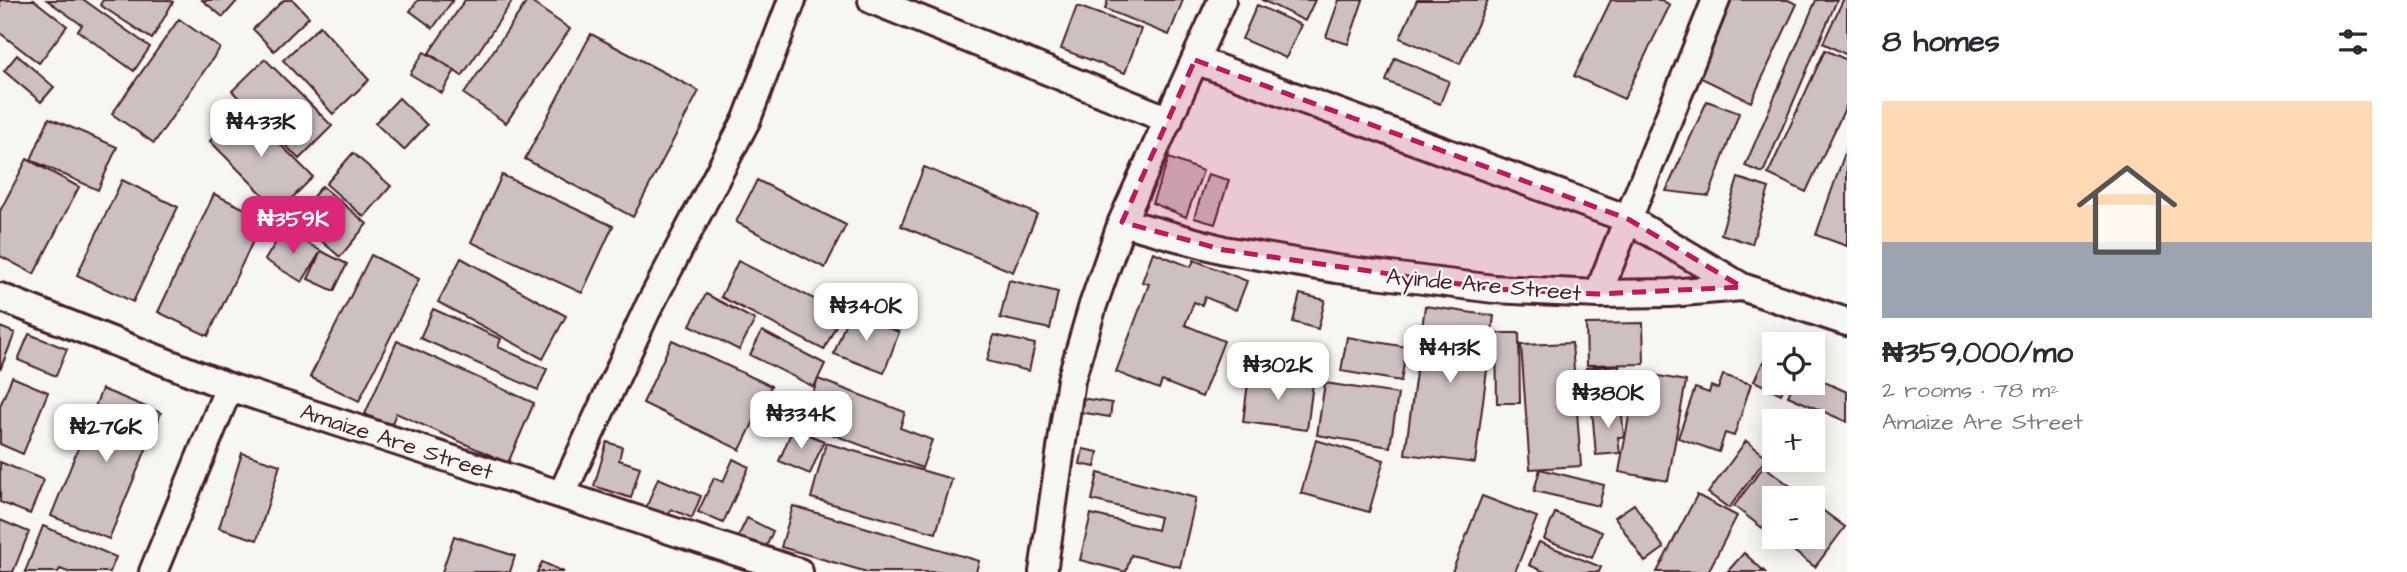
<!DOCTYPE html>
<html lang="en">
<head>
<meta charset="utf-8">
<style>
  body { margin:0; font-family:"Architects Daughter",sans-serif; background:#f2f2f3; color:#2b2b33; height:100vh; display:flex; flex-direction:column; font-size:26px; white-space:nowrap }
  * { box-sizing:border-box; margin:0 }
  p { font-size:23px; color:#7c7c81 }
  .icon { flex:none; width:38px; height:38px; fill:none; stroke:currentColor; stroke-width:2; stroke-linecap:round; stroke-linejoin:round }
  .map { position:relative; flex:1; overflow:hidden }
  .sheet { display:flex; flex-direction:column; background:#fff; width:560px }
  .sheet>* { flex:none }
  .buttons { position:absolute; left:1762px; top:332px; display:grid; gap:14px }
  .buttons a { display:grid; place-items:center; width:63px; height:63px; border-radius:0px; background:#fff; box-shadow:0 4px 18px #0003; font-size:35px }
  .price { position:absolute; translate:-50% -60px; padding:0 16px; border-radius:14px; background:#fff; color:#222; font-size:23px; line-height:46px; filter:drop-shadow(0 2px 4px #0008) }
  .price::after { content:''; position:absolute; left:50%; top:42px; width:21px; height:16px; margin-left:-10px; background:inherit; clip-path:polygon(0 0,100% 0,50% 100%) }
  .price.selected { background:#db2777; color:#fff }
  ul { padding:0; list-style:none }
  li { display:grid; align-content:center; gap:14px; height:371px; padding:0 35px }
  li+li { border-top:2px solid #e1e1e2 }
  li span { display:grid; place-items:center; height:217px; border-radius:0px; color:#555 }
  li>.icon { margin-inline-start:auto }
  span .icon { width:126px; height:126px; fill:#fffc; stroke-width:1 }
  li b { font-size:30px }
  h2 { display:flex; justify-content:space-between; align-items:center; height:84px; padding:0 35px; font-size:30px }
  main { display:flex; flex:1; min-height:0 }
  .map>svg:first-child { display:block }
  .building { fill:#ccc1c0; stroke:#4a1f2b; stroke-width:2 }
  .lines { fill:none; stroke-linecap:round; stroke-linejoin:round }
  .minor-casing { stroke:#4a1f2b; stroke-width:32 }
  .minor { stroke:#f6f6f2; stroke-width:26 }
  .marked { fill:#c2185b; fill-opacity:0.2; stroke:#c2185b; stroke-width:5; stroke-dasharray:14 9; stroke-linejoin:round }
  .labels { text-anchor:middle; stroke-width:5; stroke-linejoin:round; paint-order:stroke }
  .street-label { font-size:23px; fill:#4a1f2b; stroke:#f6f6f2 }
</style>
</head>
<body>
<main>
<div class="map">
<svg width="1847" height="572" viewBox="0 0 1847 572">
  <rect width="100%" height="100%" fill="#f6f6f2"/>
  <filter id="ink" filterUnits="userSpaceOnUse"><feTurbulence type="fractalNoise" baseFrequency=".0143" numOctaves="2"/><feDisplacementMap in="SourceGraphic" scale="14" xChannelSelector="R" yChannelSelector="G"/><feConvolveMatrix kernelMatrix="1 2 1 2 8 2 1 2 1" color-interpolation-filters="sRGB"/></filter>
  <g filter="url(#ink)">
    <path class="building" d="M0 0H34L67 26 39 63 0 33Z
      M47 0H84L150 47 134 71 78 31 82 25Z
      M103 0H169L173 2 152 39 100 5Z
      M202 0H238L223 17Z
      M284 0H293L309 17 274 51 253 29Z
      M418 0H453L433 28 410 11Z
      M465 0H513L462 76 429 53Z
      M528 0 570 29 506 123 464 94Z
      M1108 0H1183L1169 35 1105 9Z
      M1262 0H1315L1305 21Z
      M1339 0H1363L1348 44 1326 37Z
      M1417 0H1488L1460 64 1400 38Z
      M1611 0H1661L1670 5 1624 99 1574 76Z
      M1731 0H1788L1797 4 1751 102 1695 75Z
      M1816 0H1837L1763 173 1745 166Z
      M1843 0H1847V55L1823 43Z
      M1257 5 1301 25 1286 58 1242 39Z
      M1077 6 1141 29 1125 73 1061 49Z
      M179 19 220 48 154 143 112 114Z
      M320 26 369 80 333 114 283 60Z
      M591 34 699 91 633 217 525 159Z
      M1825 50 1847 60V104L1806 192 1768 174Z
      M424 52 455 70 442 93 410 74Z
      M17 55 54 87 41 102 4 71Z
      M1395 58 1449 81 1440 104 1386 81Z
      M265 59 332 126 299 159 232 91Z
      M399 98 427 125 404 150 375 123Z
      M1707 101 1739 113 1709 196 1666 191Z
      M243 107 313 177 279 211 210 141Z
      M49 118 117 147 98 190 31 160Z
      M1847 147V246L1816 235Z
      M353 153 391 186 364 217 326 184Z
      M1169 158 1203 171 1186 217 1152 203Z
      M27 159 79 187 34 274 0 256V211Z
      M924 167 1037 214 1013 272 901 226Z
      M1208 174 1229 180 1215 224 1194 218Z
      M502 175 613 226 582 293 471 242Z
      M1738 178 1769 188 1752 244 1721 234Z
      M122 180 178 207 133 302 77 275Z
      M757 180 846 225 825 268 736 222Z
      M322 186 367 224 340 257 295 218Z
      M214 194 264 218 208 336 158 312Z
      M284 229 321 251 302 282 265 260Z
      M321 251 347 264 334 291 308 279Z
      M1153 252 1191 267 1194 260 1247 281 1236 310 1205 297 1202 305 1194 302 1185 325 1224 341 1202 397 1162 381 1159 389 1116 372 1149 284 1142 282Z
      M371 255 419 279 359 401 310 377Z
      M461 258 566 316 543 359 438 302Z
      M738 261 842 313 824 350 721 297Z
      M1009 280 1058 292 1050 329 1000 318Z
      M706 294 755 320 739 350 690 325Z
      M1300 294 1325 300 1318 329 1293 322Z
      M1425 306 1494 316 1475 463 1405 454Z
      M433 309 501 339 498 347 547 369 538 390 420 338Z
      M849 313 899 332 884 373 834 354Z
      M1643 323 1644 364 1587 365 1586 324Z
      M0 327 15 333 0 370Z
      M762 331 825 364 814 387 750 355Z
      M1496 333H1519L1520 403H1497Z
      M29 334 67 349 56 376 18 360Z
      M994 335 1035 344 1029 371 987 361Z
      M1347 337 1407 347 1401 381 1341 371Z
      M672 340 771 386 740 450 643 403Z
      M397 341 534 403 508 463 396 413 391 426 365 414Z
      M1572 343 1581 466 1530 469 1521 345Z
      M1763 362 1774 367V383H1786L1781 394 1754 381Z
      M1619 365 1622 397 1613 398 1614 405 1590 408 1586 368Z
      M1637 372 1686 381 1668 481 1619 472Z
      M1249 375 1313 383 1307 430 1243 422Z
      M1723 375 1751 384 1734 436 1725 433 1719 452 1678 438 1695 388 1709 393 1711 386 1718 389Z
      M12 377 48 392 23 454 0 444V406Z
      M1813 377 1847 392V422L1788 396 1794 383H1813Z
      M818 379 905 412 900 428 932 440 922 468 802 423Z
      M1325 383 1398 394 1390 447 1317 435Z
      M102 389 161 413 109 539 51 516Z
      M1081 398 1112 403 1110 417 1079 412Z
      M1621 406 1624 437H1618L1620 453 1596 455 1592 409Z
      M793 428 824 441 810 474 779 461Z
      M1316 440 1384 460 1369 512 1301 493Z
      M1746 441 1767 457 1729 508 1708 493Z
      M607 442 622 447 619 460 640 467 631 498 594 486Z
      M826 443 952 479 936 533 811 498Z
      M1083 449 1098 452 1095 467 1080 464Z
      M242 453 280 465 257 540 219 528Z
      M733 459 749 467 723 523 698 512 714 478 723 482Z
      M0 462 44 480 30 514 0 502Z
      M1764 466 1807 499H1774V537L1734 506Z
      M1540 469 1604 485 1599 506 1534 491Z
      M1098 473 1196 498 1180 567 1131 555 1126 572 1080 560 1091 514 1157 530 1160 517 1092 500Z
      M658 478 701 496 692 518 671 509 667 520 645 511Z
      M1697 495 1737 516 1708 572H1657Z
      M1482 496 1537 517 1515 572H1452Z
      M1813 503 1845 527 1815 567 1775 537H1813Z
      M1634 504 1664 548 1645 562 1615 517Z
      M793 506 979 561 976 572H867L781 547Z
      M1555 513 1602 532 1592 558 1544 539Z
      M747 518 773 531 764 552 737 539Z
      M0 520 29 532 13 572H0Z
      M43 526 116 557 110 572H68L60 569 58 572H25Z
      M454 536 515 556 510 572H442Z
      M1539 542 1601 567 1599 572H1545L1529 565Z
      M1744 553 1765 572H1727Z
      M542 562 564 572H537Z"/>
    <g class="lines">
      <defs>
        <path id="minor" d="M872 0 1169 120
          M1195 60 1628 219 1742 287
          M1122 222 1224 250 1336 269 1494 289 1598 294 1670 293 1742 287 1847 322
          M1598 294 1716 0
          M0 297 229 387 799 572
          M562 494 646 312 747 119 792 0
          M153 572 229 387
          M1043 572 1071 380 1093 305 1122 222 1222 0"/>
      </defs>
      <use href="#minor" class="minor-casing"/>
      <use href="#minor" class="minor"/>
    </g>
  </g>
  <path class="marked" d="M1195 60 1628 219 1742 287 1598 294 1494 289 1224 250 1122 222Z"/>
  <g class="labels">
    <g class="street-label">
      <text transform="translate(1484 284) rotate(5)" y="8">Ayinde Are Street</text>
      <text transform="translate(397 441) rotate(18)" y="8">Amaize Are Street</text>
    </g>
  </g>
</svg>
<div class="buttons">
<a><svg class="icon" aria-label="locate" viewBox="0 0 24 24"><circle cx="12" cy="12" r="6"/><path d="M12 2v4M12 18v4M2 12h4M18 12h4"/></svg></a>
<a>+</a>
<a>−</a>
</div>
<b class="price" style="left:261px;top:159px">₦433K</b>
<b class="price selected" style="left:293px;top:256px">₦359K</b>
<b class="price" style="left:866px;top:343px">₦340K</b>
<b class="price" style="left:1450px;top:385px">₦413K</b>
<b class="price" style="left:1278px;top:402px">₦302K</b>
<b class="price" style="left:1608px;top:430px">₦380K</b>
<b class="price" style="left:801px;top:451px">₦334K</b>
<b class="price" style="left:106px;top:464px">₦276K</b>
</div>
<section class="sheet">
<h2>8 homes<svg class="icon" aria-label="filters" viewBox="0 0 24 24"><path d="M4 7h16M4 17h16"/><circle cx="9" cy="7" r="2"/><circle cx="15" cy="17" r="2"/></svg></h2>
<ul>
<li><span style="background:linear-gradient(#ffd9b3 65%,#9aa5b1 0)"><svg class="icon" aria-label="home" viewBox="0 0 24 24"><path d="M3 11l9-7 9 7M6 9v11h12V9"/></svg></span><div><b>₦359,000/mo</b><p>2 rooms · 78 m²</p><p>Amaize Are Street</p></div></li>
</ul>
</section>
</main>
</body>
</html>
